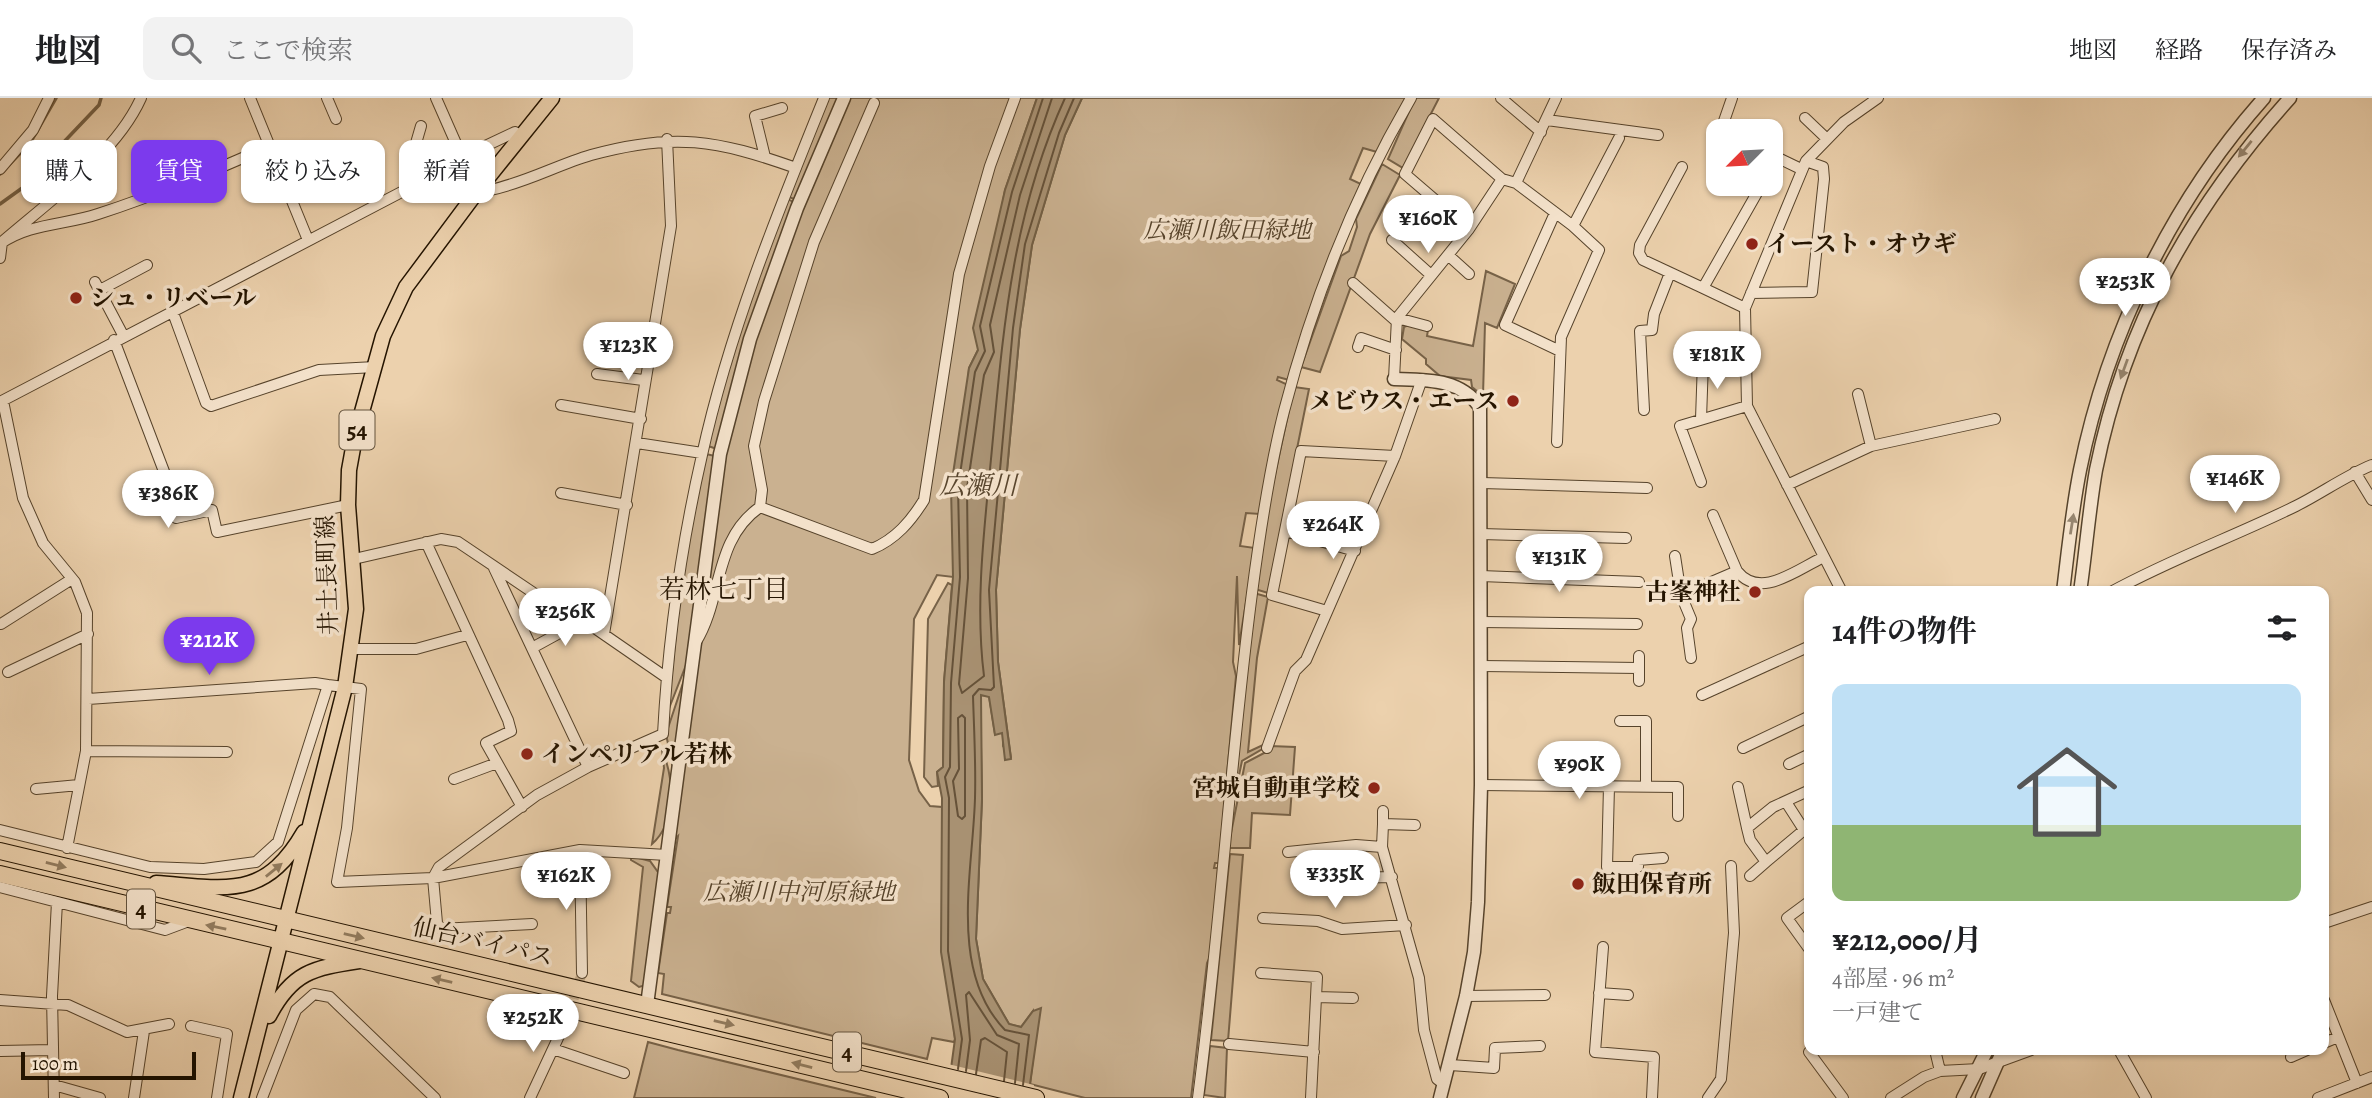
<!DOCTYPE html>
<html lang="ja">
<head>
<meta charset="utf-8">
<style>
  body { margin:0; font-family:Alegreya,"Noto Serif JP",serif; background:#f2f2f2; color:#202124; height:100vh; display:flex; flex-direction:column; font-size:26px; white-space:nowrap }
  * { box-sizing:border-box; margin:0 }
  p { font-size:23px; color:#757577 }
  .icon { flex:none; width:38px; height:38px; fill:none; stroke:currentColor; stroke-width:2; stroke-linecap:round; stroke-linejoin:round }
  .map { position:relative; flex:1; overflow:hidden }
  .side { position:absolute; left:1804px; top:488px; width:525px; height:469px; display:flex; flex-direction:column; background:#fff; border-radius:14px; box-shadow:0 2px 5px #0004 }
  .side>* { flex:none }
  .top-card { position:absolute; left:21px; top:42px; width:665px; height:63px; display:flex; gap:14px }
  .needle { width:46px; rotate:246deg }
  .buttons { position:absolute; left:1706px; top:21px; display:grid; gap:14px }
  .buttons a { display:grid; place-items:center; width:77px; height:77px; border-radius:14px; background:#fff; box-shadow:0 2px 5px #0004; font-size:35px }
  .scale { position:absolute; left:21px; bottom:18px; width:175px; box-sizing:border-box; padding-left:7px; border:4px solid #241400; border-top:0; font-size:19px; line-height:24px; white-space:nowrap; color:#241400; -webkit-text-stroke:5px #f3e1ca; paint-order:stroke }
  .price { position:absolute; translate:-50% -60px; padding:0 16px; border-radius:24px; background:#fff; color:#222; font-size:23px; line-height:46px; filter:drop-shadow(0 2px 4px #0008) }
  .price::after { content:''; position:absolute; left:50%; top:42px; width:21px; height:16px; margin-left:-10px; background:inherit; clip-path:polygon(0 0,100% 0,50% 100%) }
  .price.on { background:#7c3aed; color:#fff }
  ul { padding:0; list-style:none }
  li { display:grid; align-content:center; gap:14px; height:371px; padding:0 28px }
  li span { display:grid; place-items:center; height:217px; border-radius:14px; color:#555 }
  li>.icon { margin-inline-start:auto }
  span .icon { width:126px; height:126px; fill:#fffc; stroke-width:1 }
  li b { font-size:30px }
  h2 { display:flex; justify-content:space-between; align-items:center; height:84px; padding:0 28px; font-size:30px }
  .pill { padding:0 24px; border-radius:14px; background:#fff; box-shadow:0 2px 5px #0004; font-size:24px; line-height:63px }
  .pill.on { background:#7c3aed; color:#fff }
  header { display:flex; align-items:center; gap:42px; box-sizing:border-box; height:98px; padding:0 35px; background:#fff; border-bottom:2px solid #e0e0e0 }
  header strong { font-size:33px }
  nav { display:flex; gap:38px; margin-inline-start:auto; font-size:24px }
  .search { width:490px; height:63px; background:#f2f2f2; display:flex; align-items:center; gap:18px; box-sizing:border-box; padding:0 24px; border-radius:14px; color:#757577; font-size:26px }
  .map>svg:first-child { display:block }
  .green { fill:#cab190; stroke:#776248; stroke-width:2 }
  .water { fill:#a89172; stroke:#735f44; stroke-width:2 }
  .pier { fill:#ecd1ad }
  .lines { fill:none; stroke-linecap:round; stroke-linejoin:round }
  .shore { stroke:#665239; stroke-width:2 }
  .stream { stroke:#735f44; stroke-width:3.5 }
  .minor-tunnel { stroke:#c4ab8a; stroke-width:10; stroke-dasharray:10 5; stroke-linecap:butt }
  .minor-casing { stroke:#56432b; stroke-width:12 }
  .tertiary-casing { stroke:#56432b; stroke-width:15 }
  .primary-casing { stroke:#241400; stroke-width:17 }
  .trunk-casing { stroke:#241400; stroke-width:18 }
  .minor { stroke:#f3e1ca; stroke-width:10 }
  .tertiary { stroke:#f3e1ca; stroke-width:12 }
  .primary { stroke:#ecd1ad; stroke-width:14 }
  .trunk { stroke:#ecd1ad; stroke-width:16 }
  .oneway { fill:#96856f }
  .oneway2 { fill:#927c5f }
  .poi-dot { fill:#8f2418; stroke:#f3e1ca; stroke-width:2.5 }
  .labels { text-anchor:middle; stroke-width:7; stroke-linejoin:round; paint-order:stroke }
  .shield { fill:#f3e1ca; stroke:#62523d; stroke-width:2 }
  .shield-label { font-size:23px; font-weight:bold; fill:#241400 }
  .park-label { font-size:24px; font-style:italic; fill:#56432b; stroke:#f3e1ca }
  .poi-label { font-size:24px; font-weight:bold; fill:#241400; stroke:#f3e1ca; text-anchor:start }
  .street-label { font-size:24px; fill:#241400; stroke:#f3e1ca }
  .water-label { font-size:26px; font-style:italic; fill:#59462e; stroke:#f3e1ca }
  .neighbourhood-label { font-size:26px; fill:#241400; stroke:#f3e1ca }
</style>
</head>
<body>
<header>
<strong>地図</strong>
<div class="search"><svg class="icon" aria-label="search" viewBox="0 0 24 24"><circle cx="10" cy="10" r="6"/><path d="M15 15l6 6"/></svg>ここで検索</div>
<nav><a>地図</a><a>経路</a><a>保存済み</a></nav>
</header>
<div class="map">
<svg width="2372" height="1000" viewBox="0 0 2372 1000">
  <rect width="100%" height="100%" fill="#ecd1ad"/>
  <filter id="stains"><feTurbulence type="fractalNoise" baseFrequency=".00286" numOctaves="4"/><feColorMatrix values="0 0 0 0 .2 0 0 0 0 .09 0 0 0 0 .02 0 0 0 .5 -.17"/></filter>
  <radialGradient id="worn" r=".72"><stop offset=".6" stop-color="#630" stop-opacity="0"/><stop offset="1" stop-color="#630" stop-opacity=".3"/></radialGradient>
  <path class="green" d="M828 0H840L796 102 787 98Z
    M850 0H1037L1005 92 978 240V252L969 270 953 479 937 477 914 521 909 662 919 693 930 708 942 709 950 898 955 941 954 944 932 940 927 961 662 896 664 876 658 875 667 815H670L671 809H667L678 738 674 742 726 352 754 243 797 125Z
    M1082 0H1406L1377 54 1363 50 1350 81 1363 87 1289 282 1278 279 1277 282 1288 287 1260 416 1246 415 1240 448 1255 450 1239 547 1237 478 1233 564 1236 578 1219 765H1215L1214 770H1218L1212 854 1207 865 1191 1000H1085L1030 986 1034 953 1033 913 1021 929 1009 926 983 881 976 841 982 701 980 597 989 598 995 636 1003 634V648L1011 660 998 564 996 492 1020 231 1032 147 1065 37Z
    M1415 0H1439L1403 70 1388 61Z
    M1382 66 1400 77 1370 136 1320 274 1301 269 1341 158 1349 153 1357 129 1356 121Z
    M786 100 795 105 717 351 708 348 732 254Z
    M1486 173 1515 186 1497 230 1485 225 1483 298 1472 289 1471 282 1440 278 1426 266V261L1402 241 1404 229 1408 227 1428 232 1427 238 1473 248Z
    M1294 289 1309 291 1268 495 1255 491 1266 418Z
    M706 356 715 358 686 567 668 613 682 477Z
    M948 485 952 487 944 584 943 669 937 674 938 688 932 689 924 679 928 521Z
    M1254 495 1268 499 1257 560 1248 654 1265 646 1264 650 1242 663 1234 701Z
    M685 579 674 675 666 636Z
    M1270 648 1295 649 1290 717 1252 715 1250 750H1228L1245 665 1268 653Z
    M662 652C674 680 677 724 652 746L664 670Z
    M1230 756 1243 757 1228 943 1211 942Z
    M631 758 650 763 660 777 646 887 639 889 631 883 643 769 631 762Z
    M648 944 678 952 876 1000H634Z
    M1210 948 1227 950 1225 1000 1204 997Z"/>
  <path class="water" d="M1037 0H1082L1065 37 1032 147 1020 231 996 492 998 564 1011 661 1005 662 1002 635 995 637 989 599 981 597 982 701 976 841 983 881 1009 926 1021 929 1033 913 1041 910 1028 1000H947L955 941 941 854 942 700 937 674 943 669 944 584 953 479 951 389 969 270 978 252 973 230 1005 92Z"/>
  <path class="pier" d="M948 966 1034 987 1032 1000H943Z"/>
  <g class="lines">
    <path class="shore" d="M1052 0 1020 97 990 227 994 254 984 277 967 390 968 480 959 586 962 595 984 578C975 507 984 433 991 361 1003 235 1011 118 1065 0
      M962 617 965 620V718L962 721 958 718 953 683 959 671 958 620Z
      M958 971 962 941 948 853 949 700 945 679 950 669 951 585 960 479 958 390 975 274 985 253 980 228 1012 94 1043 0
      M966 973 970 942 966 897 969 894 997 937 1019 946 1015 985
      M976 976 981 942 985 940 1007 954 1004 983
      M1023 987 1029 937 1005 932C948 873 973 774 975 700 976 666 974 632 973 598L979 591 991 592 994 589 989 492 1013 230 1025 146 1059 35 1074 0"/>
    <path class="stream" d="M0 76 30 45 56 0
      M0 106 25 88 36 66 61 47 99 7 101 0"/>
    <path class="minor-tunnel" d="M569 915 582 875"/>
    <defs>
      <path id="minor" d="M250 0 308 142
        M327 0 336 21
        M436 0 462 59
        M1501 0 1541 34
        M1556 0 1516 85 1573 128 1599 152 1561 239 1557 344
        M874 5 814 144 764 303 754 348 762 392 760 409 872 451C896 441 911 423 924 402L959 176 990 68 1015 0
        M1805 20 1826 40
        M1547 22 1658 37
        M1723 26 1732 0
        M765 59 755 18 782 10
        M1682 69 1640 147 1639 155 1643 162 1703 190
        M1771 69 1776 59 1801 71
        M0 71 33 32 49 0
        M482 87 490 92C525 85 557 67 591 57 674 34 717 42 796 70
        M413 88 412 59 421 28
        M1555 115 1505 227 1560 253
        M1573 128 1619 40
        M1469 131 1405 76 1433 21 1502 81
        M1392 142 1431 177
        M0 146C29 125 66 127 98 116 157 97 213 73 270 48
        M1448 157 1469 176
        M0 160 2 144C48 104 116 56 141 0
        M95 184 123 237
        M1353 185 1396 223
        M100 192 147 167
        M1751 195 1812 194 1824 81 1823 69 1806 63
        M1745 210 1703 190 1762 86
        M172 212 206 305 211 308 319 272 375 269
        M1397 220 1427 228
        M114 242 168 384 176 420 212 412 217 434 348 407
        M1358 249 1361 240 1396 252
        M597 276 643 282
        M1394 281 1397 220 1469 131 1502 81 1516 85
        M1858 296 1871 348
        M3 303 23 400 43 445 75 484 87 515 86 653 67 750
        M0 304 413 88 462 59 515 34 521 38
        M561 307 641 321
        M1644 312 1640 233 1652 232 1654 216 1670 175
        M1701 321 1703 263
        M637 345 702 355
        M2355 374 2372 402
        M1701 384 1680 328 1747 308
        M1482 385 1647 390
        M1787 387 1871 348 1995 321
        M561 395 627 407
        M1713 417 1737 473
        M1285 433 1355 453
        M1481 436 1626 440
        M426 444 508 622 511 633 486 645 522 709
        M1675 458 1681 497
        M354 461 441 441 458 444 541 500 583 522 667 580
        M494 470 588 669
        M1481 478 1639 484
        M1842 494 1747 308 1745 210 1806 63 1844 24 1878 0
        M2111 494C2171 461 2235 438 2296 408 2322 395 2345 378 2372 367
        M1327 513 1272 497 1301 353 1395 358
        M1481 524 1637 526
        M1 526 72 481
        M604 536 671 128 667 41
        M696 544C723 500 713 442 760 409
        M532 550 583 522
        M351 551H416L467 537
        M1691 560 1687 530 1691 521 1681 497 1737 473C1760 502 1796 472 1822 460
        M1481 568 1639 570
        M8 574 88 536
        M1639 583V558
        M1702 597 1810 548
        M88 601 315 585 328 587
        M1620 623H1646V689
        M1267 650 1295 573 1306 562 1395 358 1422 281
        M1743 650 1810 618
        M86 653 227 654
        M1789 666 1810 656
        M454 681 497 665
        M1481 687 1678 689V718
        M1609 688 1607 769H1638V762L1663 760
        M1738 689 1747 730
        M36 691 79 687
        M1786 704 1804 732 1766 764 1750 742 1747 730 1773 709 1810 692
        M1383 713V726
        M0 732 150 769 204 771 256 764 278 744 328 587 361 591 347 730 337 784 433 780 580 752 667 757
        M1382 749 1383 726 1415 727
        M580 752 582 875
        M1288 754 1356 747 1382 749 1419 880 1424 932 1437 981 1444 986
        M1750 778 1766 764
        M1351 780 1392 779
        M0 789 165 832 189 823
        M1810 803 1787 820 1810 852
        M1263 820 1318 823 1342 831 1406 827
        M2324 825 2372 809
        M532 826 441 831 437 825 433 780 439 769 537 697 588 669 663 636C668 542 681 449 702 357 729 234 777 116 824 0
        M1603 849 1595 954 1654 959 1652 1000
        M1261 875 1317 879 1311 1000
        M1599 895 1628 897
        M1466 898 1545 897
        M1316 899 1353 900
        M0 902 68 907 127 934 169 926
        M2324 902 2357 985
        M191 928 227 936 217 1000
        M2324 945 2338 939
        M1229 946 1314 954
        M553 951 624 975
        M1935 952 1940 973
        M2119 952 2146 1000
        M0 953 52 952
        M1809 954 1843 1000
        M2291 959 2307 952
        M1450 967 1494 970 1495 950 1540 948
        M54 987 100 1000
        M54 1000 52 898 57 804
        M134 1000 144 933
        M262 1000 296 912 314 896 330 899 435 1000
        M530 1000 565 925
        M1198 1000C1220 832 1230 663 1252 495 1260 434 1269 372 1284 313 1312 205 1355 96 1411 0
        M1708 1000 1721 981 1734 835 1731 768
        M1891 1000 1924 979 1940 973 1979 971 2031 952
        M2318 1000 2372 979"/>
      <path id="tertiary" d="M1394 281C1426 282 1460 280 1480 309L1481 687 1478 804 1474 854 1466 898 1440 1000
        M2063 494C2068 453 2072 412 2080 372 2107 237 2172 103 2264 0
        M2080 494C2086 453 2089 412 2096 372 2125 227 2192 109 2290 0
        M647 907 720 356 750 241 797 110 844 0
        M1963 1000 1987 952
        M1982 1000 2003 952"/>
      <path id="primary" d="M156 785C226 790 264 803 304 734
        M269 918C292 874 313 870 359 863
        M241 1000 345 589 356 511 348 407 349 372 355 339 383 238 406 189 482 87 552 0"/>
      <path id="trunk" d="M0 753 1036 1000
        M0 776 940 1000"/>
    </defs>
    <use href="#minor" class="minor-casing"/>
    <use href="#tertiary" class="tertiary-casing"/>
    <use href="#primary" class="primary-casing"/>
    <use href="#trunk" class="trunk-casing"/>
    <use href="#minor" class="minor"/>
    <use href="#tertiary" class="tertiary"/>
    <use href="#primary" class="primary"/>
    <use href="#trunk" class="trunk"/>
  </g>
  <defs><path id="oneway-solid" d="M-6-.8H1V-3.2L6.5 0L1 3.2V.8H-6Z" transform="scale(1.75)"/></defs>
  <g class="oneway">
    <use href="#oneway-solid" transform="translate(2245 51) rotate(129)"/>
    <use href="#oneway-solid" transform="translate(2124 271) rotate(110)"/>
    <use href="#oneway-solid" transform="translate(2072 426) rotate(-81)"/>
  </g>
  <g class="oneway2">
    <use href="#oneway-solid" transform="translate(56 767) rotate(14)"/>
    <use href="#oneway-solid" transform="translate(274 772) rotate(-39)"/>
    <use href="#oneway-solid" transform="translate(216 829) rotate(-168)"/>
    <use href="#oneway-solid" transform="translate(354 838) rotate(13)"/>
    <use href="#oneway-solid" transform="translate(442 882) rotate(-167)"/>
    <use href="#oneway-solid" transform="translate(724 925) rotate(13)"/>
    <use href="#oneway-solid" transform="translate(802 967) rotate(-166)"/>
  </g>
  <g class="poi-dot">
    <circle cx="1752" cy="146" r="7"/>
    <circle cx="76" cy="200" r="7"/>
    <circle cx="1513" cy="303" r="7"/>
    <circle cx="1755" cy="494" r="7"/>
    <circle cx="527" cy="656" r="7"/>
    <circle cx="1374" cy="690" r="7"/>
    <circle cx="1578" cy="786" r="7"/>
  </g>
  <g class="labels">
    <g class="shield">
      <rect x="339.5" y="312.5" width="35" height="39" rx="5"/>
      <rect x="127" y="791.5" width="28" height="39" rx="5"/>
      <rect x="833" y="934.5" width="28" height="39" rx="5"/>
    </g>
    <g class="shield-label">
      <text x="357" y="340">54</text>
      <text x="141" y="819">4</text>
      <text x="847" y="962">4</text>
    </g>
    <g class="park-label">
      <text x="1227" y="140">広瀬川飯田緑地</text>
      <text x="799" y="802">広瀬川中河原緑地</text>
    </g>
    <g class="poi-label">
      <text x="1766" y="154">イースト・オウギ</text>
      <text x="90" y="208">シュ・リベール</text>
      <text x="1499" y="311" text-anchor="end">メビウス・エース</text>
      <text x="1741" y="502" text-anchor="end">古峯神社</text>
      <text x="541" y="664">インペリアル若林</text>
      <text x="1360" y="698" text-anchor="end">宮城自動車学校</text>
      <text x="1592" y="794">飯田保育所</text>
    </g>
    <g class="street-label">
      <text transform="translate(327 477) rotate(-92)" y="8">井土長町線</text>
      <text transform="translate(483 844) rotate(13)" y="8">仙台バイパス</text>
    </g>
    <g class="water-label">
      <text x="978" y="396">広瀬川</text>
    </g>
    <g class="neighbourhood-label">
      <text x="724" y="500">若林七丁目</text>
    </g>
  </g>
  <rect width="100%" height="100%" filter="url(#stains)"/>
  <rect width="100%" height="100%" fill="url(#worn)"/>
</svg>
<div class="buttons">
<a><svg class="needle" viewBox="-14 -14 28 28"><path d="M0-13l5 13h-10z" fill="#e53935"/><path d="M0 13l5-13h-10z" fill="#757577"/></svg></a>
</div>
<div class="scale">100 m</div>
<b class="price" style="left:1428px;top:157px">¥160K</b>
<b class="price" style="left:2125px;top:220px">¥253K</b>
<b class="price" style="left:628px;top:284px">¥123K</b>
<b class="price" style="left:1717px;top:293px">¥181K</b>
<b class="price" style="left:2235px;top:417px">¥146K</b>
<b class="price" style="left:168px;top:432px">¥386K</b>
<b class="price" style="left:1333px;top:463px">¥264K</b>
<b class="price" style="left:1559px;top:496px">¥131K</b>
<b class="price" style="left:565px;top:550px">¥256K</b>
<b class="price on" style="left:209px;top:579px">¥212K</b>
<b class="price" style="left:1579px;top:703px">¥90K</b>
<b class="price" style="left:1335px;top:812px">¥335K</b>
<b class="price" style="left:566px;top:814px">¥162K</b>
<b class="price" style="left:533px;top:956px">¥252K</b>
<div class="top-card">
<a class="pill">購入</a>
<a class="pill on">賃貸</a>
<a class="pill">絞り込み</a>
<a class="pill">新着</a>
</div>
<section class="side">
<h2>14件の物件<svg class="icon" aria-label="filters" viewBox="0 0 24 24"><path d="M4 7h16M4 17h16"/><circle cx="9" cy="7" r="2"/><circle cx="15" cy="17" r="2"/></svg></h2>
<ul>
<li><span style="background:linear-gradient(#bfe0f5 65%,#8fb573 0)"><svg class="icon" aria-label="home" viewBox="0 0 24 24"><path d="M3 11l9-7 9 7M6 9v11h12V9"/></svg></span><div><b>¥212,000/月</b><p>4部屋 · 96 m²</p><p>一戸建て</p></div></li>
</ul>
</section>
</div>
</body>
</html>
